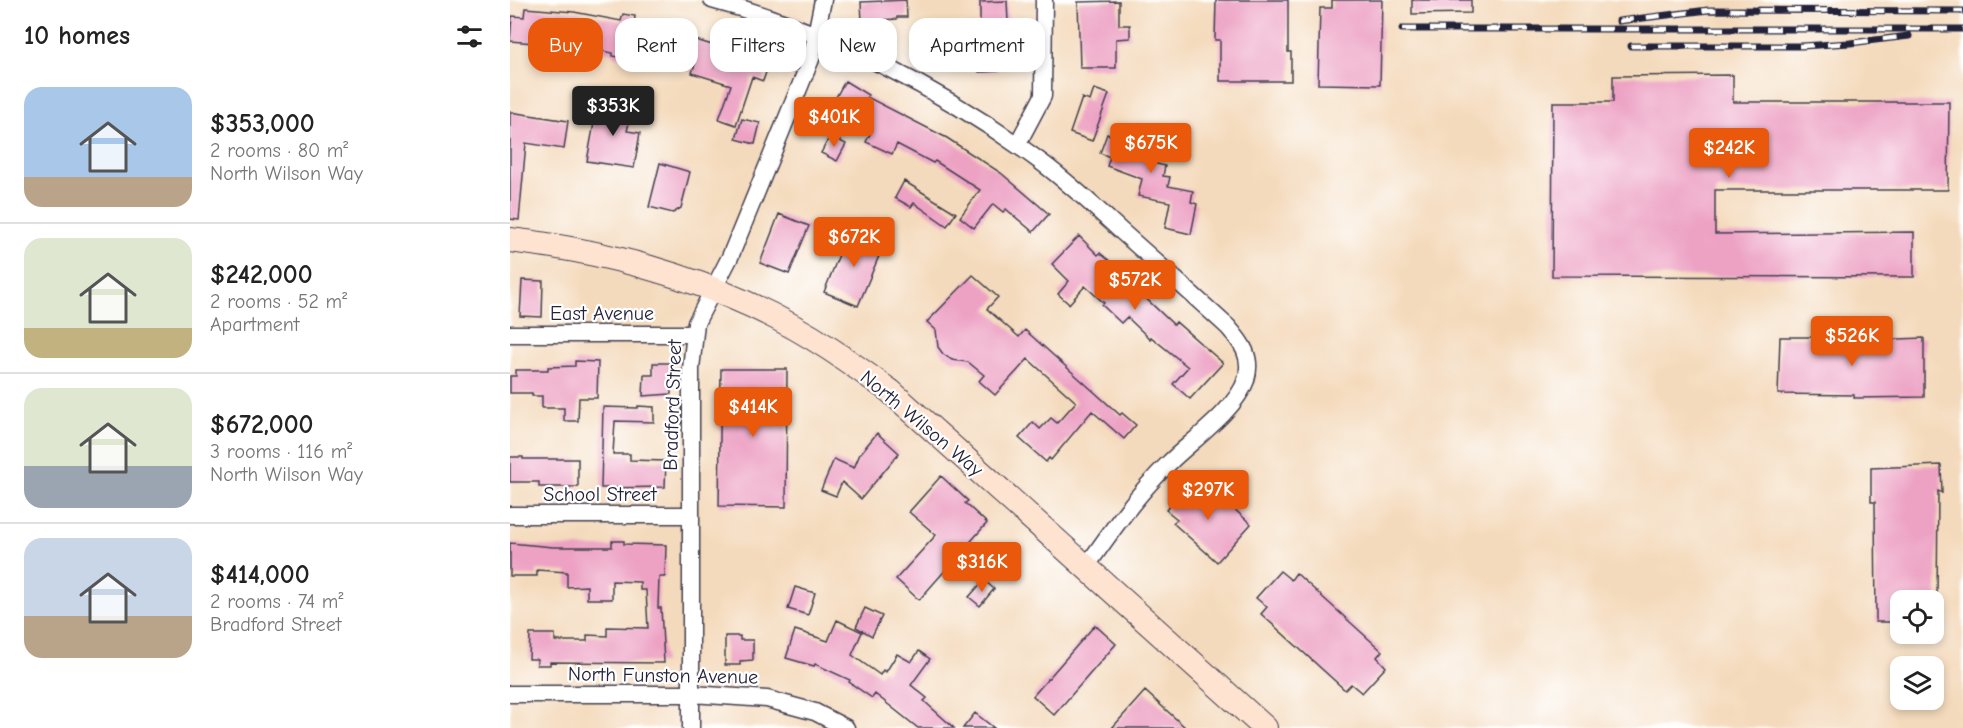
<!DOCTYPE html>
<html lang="en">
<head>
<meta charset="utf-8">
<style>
  body { margin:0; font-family:"Comic Neue",sans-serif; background:#f6f6f6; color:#222; height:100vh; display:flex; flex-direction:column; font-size:22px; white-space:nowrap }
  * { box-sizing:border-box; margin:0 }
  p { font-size:20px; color:#767676 }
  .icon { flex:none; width:33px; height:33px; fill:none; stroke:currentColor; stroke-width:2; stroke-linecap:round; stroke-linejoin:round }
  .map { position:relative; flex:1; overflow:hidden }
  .sheet { display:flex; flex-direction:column; background:#fff; width:510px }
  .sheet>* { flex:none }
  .hud { position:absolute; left:18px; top:18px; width:570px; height:54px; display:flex; gap:12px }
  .tools { position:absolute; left:1380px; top:590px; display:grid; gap:12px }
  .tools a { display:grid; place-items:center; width:54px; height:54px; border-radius:12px; background:#fff; box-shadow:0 3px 9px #0003; font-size:30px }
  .price { position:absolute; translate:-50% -51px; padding:0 14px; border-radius:6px; background:#ea580c; color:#fff; font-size:20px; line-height:39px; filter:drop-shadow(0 2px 3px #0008) }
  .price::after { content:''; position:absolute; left:50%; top:36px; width:18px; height:14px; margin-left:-9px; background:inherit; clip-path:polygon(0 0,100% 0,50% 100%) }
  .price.on { background:#222; color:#fff }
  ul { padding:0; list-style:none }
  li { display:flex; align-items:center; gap:18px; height:150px; padding:0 24px }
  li+li { border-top:2px solid #e0e0e0 }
  li span { display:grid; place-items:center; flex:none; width:168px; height:120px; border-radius:18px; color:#555 }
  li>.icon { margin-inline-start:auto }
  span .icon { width:72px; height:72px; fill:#fffc; stroke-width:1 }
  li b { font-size:26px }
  h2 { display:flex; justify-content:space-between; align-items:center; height:72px; padding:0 24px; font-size:26px }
  .chip { padding:0 21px; border-radius:18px; background:#fff; box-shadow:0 3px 9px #0003; font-size:21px; line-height:54px }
  .chip.on { background:#ea580c; color:#fff }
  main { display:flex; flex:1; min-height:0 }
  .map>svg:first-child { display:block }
  .building { fill:#eda2c4 }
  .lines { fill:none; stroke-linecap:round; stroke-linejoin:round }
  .minor-casing { stroke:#423e4e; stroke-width:19 }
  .secondary-casing { stroke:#423e4e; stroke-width:26 }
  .minor { stroke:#fff; stroke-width:16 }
  .secondary { stroke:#fee3d1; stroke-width:24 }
  .rail-casing { stroke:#22223b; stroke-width:7 }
  .rail { stroke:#fff; stroke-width:4.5; stroke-dasharray:14; stroke-linecap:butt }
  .labels { text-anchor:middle; stroke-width:4.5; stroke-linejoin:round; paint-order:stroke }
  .street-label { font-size:20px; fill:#22223b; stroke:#fff }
</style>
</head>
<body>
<main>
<section class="sheet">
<h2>10 homes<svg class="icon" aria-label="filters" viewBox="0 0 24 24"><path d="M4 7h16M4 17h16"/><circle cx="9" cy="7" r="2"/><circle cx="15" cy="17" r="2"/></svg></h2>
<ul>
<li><span style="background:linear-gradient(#a9c7e8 75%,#b9a48a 0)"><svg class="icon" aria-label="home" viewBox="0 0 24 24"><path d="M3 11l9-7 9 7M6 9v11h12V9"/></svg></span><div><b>$353,000</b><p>2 rooms · 80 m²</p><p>North Wilson Way</p></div></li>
<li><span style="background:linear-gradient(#dfe7d0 75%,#c2b280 0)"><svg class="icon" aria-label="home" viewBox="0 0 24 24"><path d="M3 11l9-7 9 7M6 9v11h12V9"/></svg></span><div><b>$242,000</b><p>2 rooms · 52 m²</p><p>Apartment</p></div></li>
<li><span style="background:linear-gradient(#dfe7d0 65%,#9aa5b1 0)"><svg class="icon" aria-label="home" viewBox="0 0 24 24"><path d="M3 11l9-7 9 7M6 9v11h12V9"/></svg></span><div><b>$672,000</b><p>3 rooms · 116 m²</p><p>North Wilson Way</p></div></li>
<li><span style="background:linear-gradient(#c9d6e8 65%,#b9a48a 0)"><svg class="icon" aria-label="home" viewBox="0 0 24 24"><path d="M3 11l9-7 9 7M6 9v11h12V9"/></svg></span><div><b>$414,000</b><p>2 rooms · 74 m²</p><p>Bradford Street</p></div></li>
</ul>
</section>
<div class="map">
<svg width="1453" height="728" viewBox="0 0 1453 728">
  <rect width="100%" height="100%" fill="#fff"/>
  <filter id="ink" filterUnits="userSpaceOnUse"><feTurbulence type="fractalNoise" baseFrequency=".0167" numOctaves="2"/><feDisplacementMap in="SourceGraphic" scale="12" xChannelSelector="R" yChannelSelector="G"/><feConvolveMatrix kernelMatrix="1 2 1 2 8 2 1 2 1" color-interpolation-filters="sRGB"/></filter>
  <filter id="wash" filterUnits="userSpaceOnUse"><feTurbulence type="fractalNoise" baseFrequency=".008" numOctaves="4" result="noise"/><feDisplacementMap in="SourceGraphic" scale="24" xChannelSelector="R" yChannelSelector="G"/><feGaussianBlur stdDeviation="1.35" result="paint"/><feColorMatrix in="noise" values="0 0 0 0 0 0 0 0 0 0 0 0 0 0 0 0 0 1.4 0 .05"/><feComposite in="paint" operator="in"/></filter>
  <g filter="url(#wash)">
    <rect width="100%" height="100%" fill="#f4dabc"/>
    <g id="blocks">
      <path class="building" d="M396 0 397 17H387V19L352 21 351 2Z
        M706 0H778V52H781V81H710V40H705Z
        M822 0H872L870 85 808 84 810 8H822Z
        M902 0H961V13L902 14Z
        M497 1 498 23H486V48H498V68H488V71L469 72 468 65 449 66V49H452L451 27 470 26V2Z
        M609 1V25H620V38L606 39V68H570L568 2Z
        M15 8 64 12 111 21 113 14 125 16 124 24 157 32 158 26 171 29 169 35 209 47 211 39 262 55 253 81 242 77 226 125 209 119 221 85 182 73 185 64 148 53V56L141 54 140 61 117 55V59L103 56V53L76 48 78 38 26 29 24 43 0 41 2 16 14 17Z
        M1223 75V102H1439L1438 190H1205V234L1404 232V277L1042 276 1043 102H1103V76Z
        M335 81 358 95 357 97 437 138 491 173 539 214 523 232 496 209 493 212 483 204 464 228 450 217 470 190 425 161 423 163 387 144 382 154 356 142 362 130 320 108Z
        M584 89 599 94 582 141 560 133 572 98 580 101Z
        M99 91 113 95 107 116 120 119 117 131 130 133 124 168 77 161 84 123 89 124Z
        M0 112 58 121 54 149 16 143 9 220 0 219Z
        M232 119 250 123 245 144 226 139Z
        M619 126 640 133 642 127 655 131 643 163 655 166 653 176 660 177 658 186 683 191 681 202 687 204 681 234 655 228 660 202 628 196 632 179 597 166 600 157 590 153 597 134 614 140Z
        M320 136 336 144 327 161 311 153Z
        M150 163 180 172 171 208 163 213 139 207Z
        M394 181 446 213 437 226 404 203 401 207 385 198Z
        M269 214 299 226 279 274 250 263Z
        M339 230 374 244 348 306 314 292Z
        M569 236 588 255 590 253 607 267 605 269 664 325 666 322 713 363 680 399 663 384 678 367 641 337 640 339 617 317 611 323 592 305 594 303 575 286 559 304 548 294 559 281 542 264Z
        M463 275 488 297 477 309 509 337 515 330 610 415 612 413 626 425 614 439 582 411 541 460 539 458 536 462 509 438 523 422 530 429 541 418 547 423 566 402 518 359 485 395 469 381 474 375 458 362 442 360 433 354 428 347 426 330 417 322Z
        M12 280 33 281 32 317 10 316Z
        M1270 337H1337V341L1414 338V397L1344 398V395L1268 394Z
        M65 361 88 362 87 398H69L68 421H54V408H32V396H22V393H0V376H6V370H38V367L65 366Z
        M143 363H161V394L133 396 134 375H143Z
        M211 369H277L276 507 209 506Z
        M128 406 144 407V422L105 421 103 454H120V460L156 461 155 487 91 488 93 407 128 408Z
        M367 433 389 453 351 499 332 482 326 496 311 490 324 459 344 468 350 454Z
        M0 457H13V459H68V487H29V482H0Z
        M1431 465 1432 493 1428 491 1427 600H1390V622H1366L1365 502H1361V468Z
        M431 476 458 501 455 503 477 523 409 600 386 579 426 535 399 512Z
        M679 485 690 494 697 485 741 524 707 562 663 523 667 519 656 510Z
        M102 541H114V544L156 545 155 577H149L148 608H151L154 663 40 662V665H27V659H19L20 634H45V641H77V635L97 636V627L138 628 136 590H130V582L102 581V599H77V586L57 587V572L27 570V576H0V543L43 547H102Z
        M770 571 781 580 786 573 872 651 867 657 876 667 852 693 841 684 835 690 751 614 757 607 746 598Z
        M474 580 484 589 470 606 459 597Z
        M285 587 305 593 298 615 278 609Z
        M355 608 372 616 362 636 346 627Z
        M327 620 352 632 342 655 370 675 373 670 376 672 387 654 401 662 409 651 420 659 401 685 417 698 414 701 444 728H408L365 694 362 698 339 682 340 680 305 664 304 666 276 658 285 630 318 641Z
        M585 625 606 644 544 715 523 696Z
        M215 636H230V640H243V660L230 661V665H215Z
        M635 691 676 728H602Z
        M465 713 484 728H453Z"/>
    </g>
  </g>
  <g filter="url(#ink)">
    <use href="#blocks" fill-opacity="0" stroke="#423e4e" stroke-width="1.5"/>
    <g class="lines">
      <defs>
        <path id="minor" d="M202 0C317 30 435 91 531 162 558 182 584 206 610 230 646 262 682 294 718 327 732 343 743 357 736 380 726 410 681 441 659 463 627 494 602 530 576 567
          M507 145 533 96 534 0
          M0 334H184
          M0 515H180
          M0 694H182L257 699 305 712 336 728
          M181 728V369L186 323 220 257 301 59 313 0"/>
        <path id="secondary" d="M0 240C112 253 226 287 320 349 341 363 360 377 380 391L755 728"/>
      </defs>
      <use href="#minor" class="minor-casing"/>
      <use href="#secondary" class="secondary-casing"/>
      <use href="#minor" class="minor"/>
      <use href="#secondary" class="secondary"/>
      <defs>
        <path id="rail" d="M1109 21 1198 10 1453 11
          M892 29H1453
          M1121 46H1292L1340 43 1399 36"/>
      </defs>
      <use href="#rail" class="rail-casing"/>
      <use href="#rail" class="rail"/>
    </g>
  </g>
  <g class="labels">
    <g class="street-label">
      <text x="92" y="320">East Avenue</text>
      <text transform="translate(162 405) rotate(-88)" y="7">Bradford Street</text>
      <text transform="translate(412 423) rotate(40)" y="7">North Wilson Way</text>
      <text x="90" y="501">School Street</text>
      <text transform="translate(153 675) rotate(1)" y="7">North Funston Avenue</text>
    </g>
  </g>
</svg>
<div class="tools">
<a><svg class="icon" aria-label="locate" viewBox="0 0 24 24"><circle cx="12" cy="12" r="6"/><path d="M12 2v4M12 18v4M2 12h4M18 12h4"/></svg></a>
<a><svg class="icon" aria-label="layers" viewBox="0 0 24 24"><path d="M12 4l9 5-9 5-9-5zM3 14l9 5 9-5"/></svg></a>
</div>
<b class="price on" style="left:103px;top:137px">$353K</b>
<b class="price" style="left:324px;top:148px">$401K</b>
<b class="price" style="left:641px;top:174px">$675K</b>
<b class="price" style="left:1219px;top:179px">$242K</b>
<b class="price" style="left:344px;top:268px">$672K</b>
<b class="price" style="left:625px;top:311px">$572K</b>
<b class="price" style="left:1342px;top:367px">$526K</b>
<b class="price" style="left:243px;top:438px">$414K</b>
<b class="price" style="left:698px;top:521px">$297K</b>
<b class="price" style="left:472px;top:593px">$316K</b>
<div class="hud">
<a class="chip on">Buy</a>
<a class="chip">Rent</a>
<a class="chip">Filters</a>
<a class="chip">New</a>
<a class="chip">Apartment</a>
</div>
</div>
</main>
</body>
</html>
